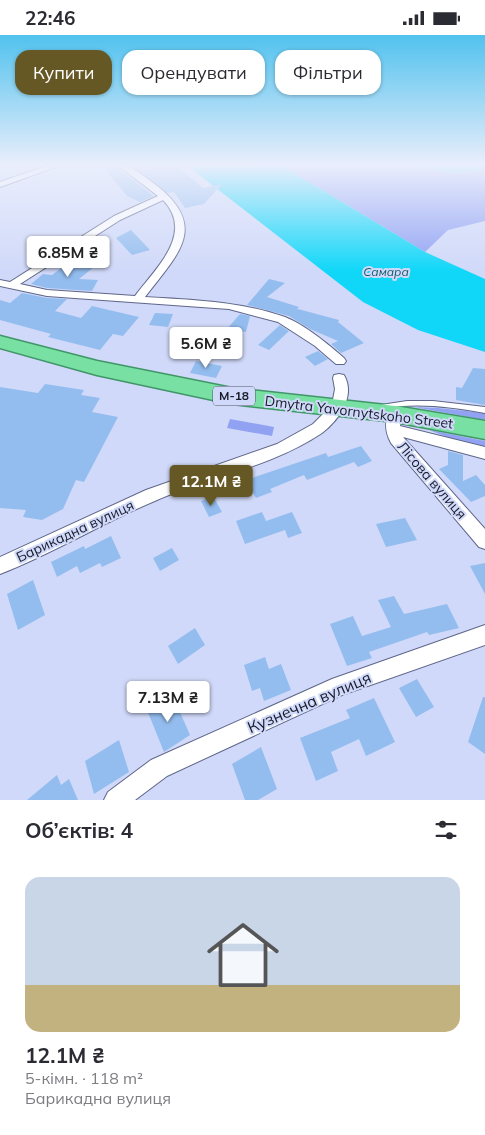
<!DOCTYPE html>
<html lang="uk">
<head>
<meta charset="utf-8">
<style>
  body { margin:0; font-family:Mulish,sans-serif; background:#f7f7f7; color:#2b2b33; height:100vh; display:flex; flex-direction:column; font-size:19px; white-space:nowrap }
  * { box-sizing:border-box; margin:0 }
  p { font-size:16px; color:#7c7c81 }
  .icon { flex:none; width:28px; height:28px; fill:none; stroke:currentColor; stroke-width:2; stroke-linecap:round; stroke-linejoin:round }
  .map { position:relative; height:765px; overflow:hidden }
  .side { display:flex; flex-direction:column; background:#fff; flex:1 }
  .side>* { flex:none }
  .hud { position:absolute; left:15px; top:15px; width:455px; height:45px; display:flex; gap:10px }
  .price { position:absolute; translate:-50% -42px; padding:0 11px; border-radius:5px; background:#fff; color:#222; font-size:16px; line-height:32px; filter:drop-shadow(0 1px 2px #0008) }
  .price::after { content:''; position:absolute; left:50%; top:30px; width:15px; height:11px; margin-left:-8px; background:inherit; clip-path:polygon(0 0,100% 0,50% 100%) }
  .price.current { background:#665825; color:#fff }
  ul { padding:0; list-style:none }
  li { display:grid; align-content:center; gap:10px; height:265px; padding:0 25px }
  li+li { border-top:1px solid #e1e1e2 }
  li span { display:grid; place-items:center; height:155px; border-radius:15px; color:#555 }
  li>.icon { margin-inline-start:auto }
  span .icon { width:90px; height:90px; fill:#fffc; stroke-width:1 }
  li b { font-size:21px }
  h2 { display:flex; justify-content:space-between; align-items:center; height:60px; padding:0 25px; font-size:21px }
  .chip { padding:0 18px; border-radius:15px; background:#fff; box-shadow:0 1px 4px #0004; font-size:18px; line-height:45px }
  .chip.current { background:#665825; color:#fff }
  .status { display:flex; justify-content:space-between; align-items:center; height:35px; padding:0 25px; background:#fff; direction:ltr }
  .status svg { height:14px; fill:currentColor }
  .map>svg:first-child { display:block }
  .green { fill:#91a2f3 }
  .water { fill:#10d7f8 }
  .building { fill:#94bdef }
  .lines { fill:none; stroke-linecap:round; stroke-linejoin:round }
  .service-casing { stroke:#5e668a; stroke-width:2 }
  .minor-casing { stroke:#5e668a; stroke-width:2 }
  .trunk-casing { stroke:#419669; stroke-width:3 }
  .service { fill:#fff; fill-rule:evenodd }
  .minor { fill:#fff; fill-rule:evenodd }
  .trunk { fill:#78e0a2; fill-rule:evenodd }
  .labels { text-anchor:middle; stroke-width:4; stroke-linejoin:round; paint-order:stroke }
  .far-water-label { font-size:12px; font-style:italic; fill:#135866; stroke:#d0d9f9 }
  .shield { fill:#d0d9f9; stroke:#4e5467; stroke-width:1 }
  .shield-label { font-size:12px; font-weight:bold; fill:#171b29 }
  .street-label { font-size:14px; fill:#171b29; stroke:#d0d9f9 }
  .near-street-label { font-size:16px; fill:#171b29; stroke:#d0d9f9 }
</style>
</head>
<body>
<div class="status"><b>22:46</b><svg viewBox="0 0 49 12"><path d="M0 12V9h3v3zM5 12V6h3v6zM10 12V3h3v9zM15 12V0h3v12zM26 1h20v11H26zM47 4h2v5h-2z"/></svg></div>
<div class="map">
<svg width="485" height="765" viewBox="0 0 485 765">
  <rect width="100%" height="100%" fill="#d0d9f9"/>
  <path class="green" d="M279 129H420L418 130 462 138 485 135V186L448 195 425 217Z
    M414 372 438 373 485 378V385Z
    M230 384 274 392 272 401 227 393Z
    M429 395 485 406V414L462 408Z"/>
  <path class="water" d="M185 129H279L425 217 485 244V317L418 295 363 267Z
    M485 129V135C461 139 440 138 417 130Z"/>
  <path class="building" d="M175 129 203 153 222 149 204 169 185 173 174 157 167 158 143 138 128 130Z
    M116 132 154 161 140 167 127 161 105 134Z
    M131 195 150 215 132 220 116 203Z
    M72 225 94 232 79 244 98 245 92 256 47 253 31 249 43 239 52 240Z
    M269 244 285 248 267 262 299 272 296 275 298 274 339 285 338 287 364 308 341 318 331 309 338 306 310 294 289 281 247 270Z
    M22 258 47 263 67 264 55 276 81 283 92 271 139 282 123 301 113 299 100 315 48 302 51 299 0 285V265L10 268Z
    M155 278 173 279 168 292 149 290Z
    M240 279 250 281 246 297 226 295Z
    M280 290 289 296 269 315 258 310Z
    M318 316 328 324 315 331 305 322Z
    M196 326 222 331 216 343 190 338Z
    M473 333 485 334V370L456 365V352L462 353Z
    M45 349 84 355 81 360 100 363 92 377 118 382 84 447 76 445 63 474 42 485 23 482 26 475 0 473V352L38 358Z
    M361 411 372 426 358 432 354 427 307 445 304 440 270 454 272 457 256 463 246 445 326 418 328 422Z
    M448 416 463 420V446L476 440 485 450V461L471 467 439 434 448 430Z
    M213 461 222 477 209 482 201 466Z
    M262 477 266 486 292 477 302 498 288 503 285 495 245 509 236 486Z
    M405 483 417 505 386 512 376 489Z
    M111 501 121 523 102 532 100 528 80 538 77 531 57 542 51 527 84 511 85 514Z
    M172 513 179 525 160 536 153 523Z
    M485 528V559L470 531Z
    M33 545 45 580 18 595 7 559Z
    M394 561 404 579 447 569 459 593 429 600 427 597 369 617 372 623 347 631 330 589 353 581 362 601 391 592 378 565Z
    M195 593 205 610 178 629 168 611Z
    M265 622 269 634 281 629 291 655 264 666 260 653 252 656 244 630Z
    M417 644 434 672 416 682 399 653Z
    M172 659 190 700 164 717 147 675Z
    M483 662H485V719L468 707Z
    M374 663 395 707 366 721 359 704 331 717 338 736 316 746 300 703 350 683 346 675Z
    M119 705 129 737 94 759 85 726Z
    M261 712 277 754 258 765H245L232 729Z
    M57 740 61 750 69 744 78 765H27Z"/>
  <g class="lines">
    <defs>
      <path id="service" d="M407 366H433L485 372V378C450 372 416 367 381 374L378 372 381 370Z"/>
      <path id="minor" d="M52 129H64L0 152V147Z
        M116 129C131 129 144 141 156 150 210 192 177 220 145 262 192 265 240 266 285 282 305 290 328 309 344 323L346 326 344 329H336L315 311 278 287 229 274 47 261 0 251V245L10 247 114 181 158 161ZM163 165C195 198 156 233 135 261L47 255 20 249 120 185Z
        M339 339 344 340C356 361 339 385 322 398 273 431 211 442 157 465 104 487 54 518 0 539V522L146 455 277 409 313 389 332 370 335 354 333 343 334 340Z
        M395 374 400 375 402 379 400 391 485 412V424L403 402 485 494V514L479 512 391 408C385 397 384 387 390 375Z
        M485 590V610L342 660 167 741 135 765H104L108 757 151 725 332 644Z"/>
      <path id="trunk" d="M0 301 97 326 232 353 395 371 485 386V404L395 387 232 369 97 340 0 313Z"/>
    </defs>
    <use href="#service" class="service-casing"/>
    <use href="#minor" class="minor-casing"/>
    <use href="#trunk" class="trunk-casing"/>
    <use href="#service" class="service"/>
    <use href="#minor" class="minor"/>
    <use href="#trunk" class="trunk"/>
  </g>
  <linearGradient id="sky" x2="0" y2="1"><stop stop-color="#51c2ee"/><stop offset="0.55" stop-color="#eaeefc"/><stop offset="1" stop-color="#eaeefc" stop-opacity="0"/></linearGradient>
  <rect width="485" height="236" fill="url(#sky)"/>
  <g class="labels">
    <g class="far-water-label">
      <text x="386" y="241">Самара</text>
    </g>
    <rect class="shield" x="213" y="351.5" width="42" height="19" rx="4"/>
    <g class="shield-label">
      <text x="234" y="365">М-18</text>
    </g>
    <g class="street-label">
      <text transform="translate(359 377) rotate(7)" y="5">Dmytra Yavornytskoho Street</text>
      <text transform="translate(432 445) rotate(49)" y="5">Лісова вулиця</text>
      <text transform="translate(75 496) rotate(-25)" y="5">Барикадна вулиця</text>
    </g>
    <g class="near-street-label">
      <text transform="translate(309 667) rotate(-23)" y="6">Кузнечна вулиця</text>
    </g>
  </g>
</svg>
<b class="price" style="left:68px;top:243px">6.85M ₴</b>
<b class="price" style="left:206px;top:334px">5.6M ₴</b>
<b class="price current" style="left:211px;top:472px">12.1M ₴</b>
<b class="price" style="left:168px;top:688px">7.13M ₴</b>
<div class="hud">
<a class="chip current">Купити</a>
<a class="chip">Орендувати</a>
<a class="chip">Фільтри</a>
</div>
</div>
<section class="side">
<h2>Об’єктів: 4<svg class="icon" aria-label="filters" viewBox="0 0 24 24"><path d="M4 7h16M4 17h16"/><circle cx="9" cy="7" r="2"/><circle cx="15" cy="17" r="2"/></svg></h2>
<ul>
<li><span style="background:linear-gradient(#c9d6e8 70%,#c2b280 0)"><svg class="icon" aria-label="home" viewBox="0 0 24 24"><path d="M3 11l9-7 9 7M6 9v11h12V9"/></svg></span><div><b>12.1M ₴</b><p>5-кімн. · 118 m²</p><p>Барикадна вулиця</p></div></li>
</ul>
</section>
</body>
</html>
